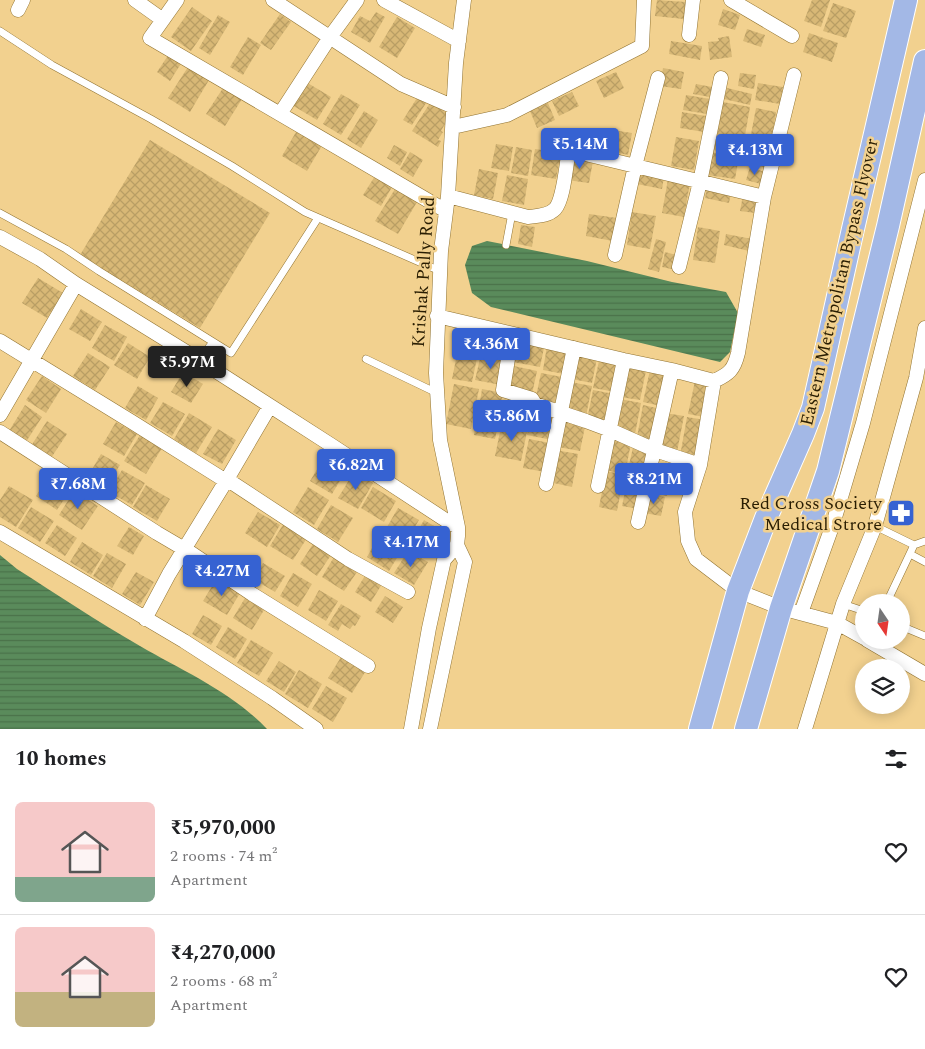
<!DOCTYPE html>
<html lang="en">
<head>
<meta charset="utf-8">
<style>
  body { margin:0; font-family:Spectral,serif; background:#f2f2f2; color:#202124; height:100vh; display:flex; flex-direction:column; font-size:19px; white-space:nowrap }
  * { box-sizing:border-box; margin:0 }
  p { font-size:16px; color:#757577 }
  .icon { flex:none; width:28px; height:28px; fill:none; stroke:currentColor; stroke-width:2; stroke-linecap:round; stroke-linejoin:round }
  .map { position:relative; height:729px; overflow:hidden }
  .side { display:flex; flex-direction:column; background:#fff; flex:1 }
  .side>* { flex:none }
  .needle { width:32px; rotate:167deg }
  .tools { position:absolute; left:855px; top:594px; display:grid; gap:10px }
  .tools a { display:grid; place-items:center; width:55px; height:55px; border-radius:50%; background:#fff; box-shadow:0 2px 12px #0003; font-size:25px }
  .price { position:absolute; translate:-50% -42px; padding:0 11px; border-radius:5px; background:#3662d2; color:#fff; font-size:16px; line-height:32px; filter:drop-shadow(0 1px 2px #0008) }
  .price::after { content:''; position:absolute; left:50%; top:30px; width:15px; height:11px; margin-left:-8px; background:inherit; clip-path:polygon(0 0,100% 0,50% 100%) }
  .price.active { background:#222; color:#fff }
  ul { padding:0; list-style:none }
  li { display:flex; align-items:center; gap:15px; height:125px; padding:0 15px }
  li+li { border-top:1px solid #e0e0e0 }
  li span { display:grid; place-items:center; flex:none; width:140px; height:100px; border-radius:8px; color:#555 }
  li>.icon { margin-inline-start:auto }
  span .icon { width:60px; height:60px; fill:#fffc; stroke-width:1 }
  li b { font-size:21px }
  h2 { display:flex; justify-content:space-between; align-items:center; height:60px; padding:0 15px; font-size:21px }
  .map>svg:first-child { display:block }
  .water { fill:url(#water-rules) }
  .building { fill:url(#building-cross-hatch) }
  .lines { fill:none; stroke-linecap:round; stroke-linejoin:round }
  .lane-casing { stroke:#917331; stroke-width:8 }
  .street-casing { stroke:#917331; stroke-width:15 }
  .primary-casing { stroke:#fff; stroke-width:24 }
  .lane { stroke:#fff; stroke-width:7 }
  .street { stroke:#fff; stroke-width:14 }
  .primary { stroke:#a3b8e6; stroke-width:22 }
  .labels { text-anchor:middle; stroke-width:5; stroke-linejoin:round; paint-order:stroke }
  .street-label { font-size:18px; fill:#291d02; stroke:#f2d18f }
  .poi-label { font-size:18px; fill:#291d02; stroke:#f2d18f; text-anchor:end }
</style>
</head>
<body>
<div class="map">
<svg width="925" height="729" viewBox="0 0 925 729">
  <defs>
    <pattern id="water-rules" width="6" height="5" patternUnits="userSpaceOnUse" patternTransform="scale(1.25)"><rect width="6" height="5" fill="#5a8b5b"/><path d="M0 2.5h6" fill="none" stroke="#4a7149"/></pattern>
    <pattern id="building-cross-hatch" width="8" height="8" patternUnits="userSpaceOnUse" patternTransform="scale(1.25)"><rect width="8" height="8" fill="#d8b876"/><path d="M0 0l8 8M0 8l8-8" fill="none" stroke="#b99e64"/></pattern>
  </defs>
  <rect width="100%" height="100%" fill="#f2d18f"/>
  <path class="water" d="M487 241 587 261 672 282 726 292 738 313 730 352 720 362 491 307 472 293 465 265 472 246Z
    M0 555 17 569C58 595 98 622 140 646 183 671 232 692 267 729H0Z"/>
  <path class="building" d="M657 0 686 2 684 19 655 16Z
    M812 0H830L821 27 804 21Z
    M833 3 856 11 846 38 823 31Z
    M192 7 212 21 191 51 171 37Z
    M723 9 740 15 735 30 718 25Z
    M376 12 385 17 370 43 351 32 360 16 370 21Z
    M280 14 291 22 271 50 260 43Z
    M218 15 230 22 210 55 199 48Z
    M397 17 415 28 397 58 379 47Z
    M747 29 765 35 761 47 743 41Z
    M809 33 838 43 832 62 803 52Z
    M729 36 732 57 710 60 708 42 719 41 718 38Z
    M248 37 261 45 243 75 230 67Z
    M671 41 702 46 700 60 669 54Z
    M171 51 184 59 170 81 157 72Z
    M188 67 209 80 190 112 168 98Z
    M663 68 684 72 681 89 660 86Z
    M616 72 624 88 604 98 596 81Z
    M740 73 756 75 754 89 738 86Z
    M306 82 331 97 317 120 292 105Z
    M758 83 783 87 780 104 755 100Z
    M696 84 712 87 710 97 693 94Z
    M223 88 242 99 225 126 206 114Z
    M727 88 752 94 750 105 724 99Z
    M572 92 579 106 559 116 552 101Z
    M341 94 360 105 341 135 323 124Z
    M686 95 710 99 707 114 683 110Z
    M417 98 426 103 412 125 403 120Z
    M723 102 750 107 744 141 717 136Z
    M430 103 450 115 441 131 443 132 438 140 441 141 438 147 412 131Z
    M548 103 555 120 537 128 530 111Z
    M756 108 776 112 770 149 749 145Z
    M364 111 378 120 361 148 347 139Z
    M682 112 706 116 704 132 680 128Z
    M299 127 324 142 307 171 282 156Z
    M619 131 632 133 628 155 615 152Z
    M676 137 699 141 694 170 671 166Z
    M713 139 742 144 740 154 712 150Z
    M150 140 270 213 200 328 80 255Z
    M496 144 513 147 509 171 491 168Z
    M394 145 407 152 400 166 387 158Z
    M516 147 532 150 528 176 511 173Z
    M535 149 561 153 556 179 531 175Z
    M410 152 423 160 413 177 400 169Z
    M710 152 739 157 735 179 707 175Z
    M750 155 769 160 767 168 748 164Z
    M571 157 593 161 589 183 567 180Z
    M750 167 765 172 761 184 746 180Z
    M479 169 498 173 493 199 474 195Z
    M640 172 664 177 662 189 637 184Z
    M507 175 528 179 524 205 502 201Z
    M375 176 392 187 381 206 363 195Z
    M668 179 690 182 684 217 662 213Z
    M707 187 731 192 729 203 705 198Z
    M395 189 417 202 398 234 375 221Z
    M743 195 758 198 755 213 740 211Z
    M632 212 656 216 650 249 627 245Z
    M589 214 617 218 613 241 586 236Z
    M521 225 535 227 532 247 518 244Z
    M698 227 720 231 715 263 693 260Z
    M726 234 752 239 749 251 724 245Z
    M656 239 666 242 659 272 648 269Z
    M665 252 680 256 676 270 662 267Z
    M38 278 63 293 47 318 22 303Z
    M81 309 102 322 90 341 69 329Z
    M105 325 127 337 114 361 92 348Z
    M458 325 482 330 478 348 455 343Z
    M485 331 497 333 492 354 481 352Z
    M518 338 545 343 540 367 513 362Z
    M128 343 150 357 137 379 114 365Z
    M547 346 569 350 564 374 543 370Z
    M88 353 110 367 95 390 73 376Z
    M457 354 477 358 472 382 452 379Z
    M481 354 506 359 501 385 475 380Z
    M577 354 597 358 592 383 572 379Z
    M599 361 621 365 616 392 593 388Z
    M626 362 647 366 640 400 620 397Z
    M514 366 537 371 532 394 510 389Z
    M650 370 667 373 661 406 643 402Z
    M183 372 203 384 191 403 171 392Z
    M541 373 562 377 556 405 535 401Z
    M42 376 61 389 46 413 26 400Z
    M695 381 711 384 704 417 688 414Z
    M570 382 592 386 586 416 564 412Z
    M454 384 479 389 471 429 446 424Z
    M138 386 158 398 146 420 125 408Z
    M482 389 503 393 499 411 479 407Z
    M593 390 614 394 608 424 587 420Z
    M508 397 531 402 527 419 505 415Z
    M620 399 641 403 635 434 614 430Z
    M163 402 185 414 172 436 150 423Z
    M25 405 42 417 26 442 9 431Z
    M643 405 661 409 654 441 637 437Z
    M532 410 557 415 552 440 527 435Z
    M478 411 500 415 495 439 474 435Z
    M189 413 212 427 196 453 174 439Z
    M665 413 684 416 677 452 658 448Z
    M687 417 705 420 698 459 680 456Z
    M564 418 586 422 580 451 558 447Z
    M47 421 67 434 51 458 31 446Z
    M116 422 137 434 124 456 103 444Z
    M502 422 528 427 521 461 495 456Z
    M218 429 236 440 222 464 203 454Z
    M140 435 162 448 146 474 124 461Z
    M529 439 550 443 545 472 523 468Z
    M611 439 631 443 625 474 605 470Z
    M633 447 650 450 644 482 626 479Z
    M555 450 578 454 572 487 549 482Z
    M101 454 120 465 105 489 87 478Z
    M325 456 347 469 332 494 310 481Z
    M122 470 145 483 132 505 109 492Z
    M606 471 624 475 617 511 599 507Z
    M354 472 373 483 358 509 338 498Z
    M653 474 670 477 667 496 649 492Z
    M50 475 71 489 57 510 36 496Z
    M146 485 170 499 157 521 133 507Z
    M9 486 33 500 16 527 0 517V500Z
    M308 487 329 500 314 525 293 512Z
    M373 487 396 501 384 522 361 508Z
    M626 487 642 490 639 509 622 506Z
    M74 491 98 506 82 530 59 515Z
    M648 493 665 497 661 516 644 513Z
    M331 505 353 518 338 542 317 529Z
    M898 506 911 509 907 523 894 519Z
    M31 507 54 521 40 542 18 528Z
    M398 508 419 520 407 540 387 527Z
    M258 512 280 525 267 547 245 533Z
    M424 520 446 533 433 553 412 541Z
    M284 523 307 538 293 560 270 546Z
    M57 525 77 538 65 556 45 543Z
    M129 527 144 536 133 555 117 546Z
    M380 534 403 548 389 571 367 557Z
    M82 542 103 555 91 575 70 562Z
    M313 544 331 555 317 576 300 564Z
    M408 551 428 562 414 585 394 573Z
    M107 553 126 564 112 588 93 576Z
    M334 557 357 572 344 591 322 577Z
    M263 563 285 576 275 592 253 579Z
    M136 572 154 582 140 605 122 594Z
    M293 573 312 584 298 607 280 596Z
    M366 574 382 584 371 602 355 592Z
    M217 578 240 593 227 615 203 601Z
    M319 590 338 601 326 621 308 610Z
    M385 596 403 607 393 623 375 612Z
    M245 598 264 610 252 630 233 618Z
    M341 604 361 616 355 626 353 625 350 629 342 624 338 631 328 625Z
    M203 615 222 626 211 645 192 634Z
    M228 627 247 639 235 659 216 647Z
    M251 640 273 653 259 676 237 663Z
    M343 654 367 669 352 693 328 678Z
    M279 661 296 672 284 692 266 681Z
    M299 670 322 684 308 708 285 694Z
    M326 686 347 698 333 722 312 709Z"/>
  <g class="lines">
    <defs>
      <path id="lane" d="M0 31 52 65 151 119 232 166 305 212 440 271
        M0 213 66 249 99 271 231 353 318 218
        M506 245 512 213
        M366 359 437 393
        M199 360 213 342
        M875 526 914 545 887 602
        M914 545 925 541
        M910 554 925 562
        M843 604 864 611
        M901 626 925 636"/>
      <path id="street" d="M135 0 163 20
        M177 0 150 38 446 211
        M273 0 401 84 454 107
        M384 0 459 41
        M731 0 792 36
        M18 10 23 0
        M689 35 693 0
        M280 114 330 37 357 0
        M453 127 507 115 642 46 644 0
        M448 196 528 217C537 216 548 216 555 209 564 199 566 164 569 150L764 197
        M0 237 40 259 76 284 191 355 331 445 450 523 458 527
        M615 255 635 166 658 78
        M679 267 700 182 721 78
        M437 316 624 360 672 370 714 381 700 465 685 512 688 541 696 559 738 591 781 608 837 623 864 638
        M512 334 503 390 532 399 535 404 586 421 610 430 655 450 700 465
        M0 341 132 422 226 481 231 482 348 559 408 592
        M714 381C729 374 734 370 738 353L764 197 794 75
        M0 415 76 284
        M0 432 157 533 191 553 252 594 368 666
        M546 484 574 348
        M598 486 624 360
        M638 522 672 370
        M0 532 184 641 272 698 316 729
        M801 613 833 524 863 423 925 180
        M145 619 169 574 226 481 270 406
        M867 640 925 674
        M411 729 429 628 444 560 457 545 458 536V527L440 440 436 373 441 251 448 196 456 63 464 0
        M430 729 465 562 457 545
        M805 729 843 604 875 526 916 378 925 328"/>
      <path id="primary" d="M700 729 738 591 766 518 803 434 813 408 853 229 906 0
        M746 729 781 608 828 471 888 226 925 61"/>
    </defs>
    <use href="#lane" class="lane-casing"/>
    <use href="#street" class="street-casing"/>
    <use href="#primary" class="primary-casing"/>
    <use href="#lane" class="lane"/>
    <use href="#street" class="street"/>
    <use href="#primary" class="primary"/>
  </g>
  <defs>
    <symbol id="pharmacy-square" viewBox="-11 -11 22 22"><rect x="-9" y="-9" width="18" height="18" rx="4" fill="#3662d2" stroke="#f2d18f"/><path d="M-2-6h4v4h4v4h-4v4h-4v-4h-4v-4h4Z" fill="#fff"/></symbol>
  </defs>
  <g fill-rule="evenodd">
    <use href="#pharmacy-square" x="885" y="497" width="32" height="32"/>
  </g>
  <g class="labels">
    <g class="street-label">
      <text transform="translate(423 272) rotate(-86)" y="6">Krishak Pally Road</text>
      <text transform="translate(839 282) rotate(-77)" y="6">Eastern Metropolitan Bypass Flyover</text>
    </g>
    <g class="poi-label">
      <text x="882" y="509">Red Cross Society<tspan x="882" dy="21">Medical Strore</tspan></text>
    </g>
  </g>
</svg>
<div class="tools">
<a><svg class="needle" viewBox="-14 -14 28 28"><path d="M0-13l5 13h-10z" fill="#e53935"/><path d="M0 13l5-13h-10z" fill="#757577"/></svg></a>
<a><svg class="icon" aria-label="layers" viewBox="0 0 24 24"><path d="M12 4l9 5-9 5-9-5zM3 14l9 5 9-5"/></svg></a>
</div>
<b class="price" style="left:580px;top:170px">₹5.14M</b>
<b class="price" style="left:755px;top:176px">₹4.13M</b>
<b class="price" style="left:491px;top:370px">₹4.36M</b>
<b class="price active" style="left:187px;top:388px">₹5.97M</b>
<b class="price" style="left:512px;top:442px">₹5.86M</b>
<b class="price" style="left:356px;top:491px">₹6.82M</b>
<b class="price" style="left:654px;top:505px">₹8.21M</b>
<b class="price" style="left:78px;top:510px">₹7.68M</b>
<b class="price" style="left:411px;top:568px">₹4.17M</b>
<b class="price" style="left:222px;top:597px">₹4.27M</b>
</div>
<section class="side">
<h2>10 homes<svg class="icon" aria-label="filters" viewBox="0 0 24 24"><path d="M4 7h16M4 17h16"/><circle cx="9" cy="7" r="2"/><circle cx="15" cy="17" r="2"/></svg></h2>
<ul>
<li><span style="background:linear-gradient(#f6c9c9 75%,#7fa58c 0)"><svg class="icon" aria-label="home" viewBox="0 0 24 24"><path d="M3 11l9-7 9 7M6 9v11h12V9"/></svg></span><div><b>₹5,970,000</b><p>2 rooms · 74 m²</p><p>Apartment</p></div><svg class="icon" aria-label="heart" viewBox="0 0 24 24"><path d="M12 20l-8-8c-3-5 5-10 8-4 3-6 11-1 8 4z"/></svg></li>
<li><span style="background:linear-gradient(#f6c9c9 65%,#c2b280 0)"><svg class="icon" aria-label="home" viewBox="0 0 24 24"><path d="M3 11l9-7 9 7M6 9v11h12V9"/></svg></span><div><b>₹4,270,000</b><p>2 rooms · 68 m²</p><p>Apartment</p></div><svg class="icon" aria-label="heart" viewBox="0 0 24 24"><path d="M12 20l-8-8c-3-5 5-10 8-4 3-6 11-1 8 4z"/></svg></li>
</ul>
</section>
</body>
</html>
